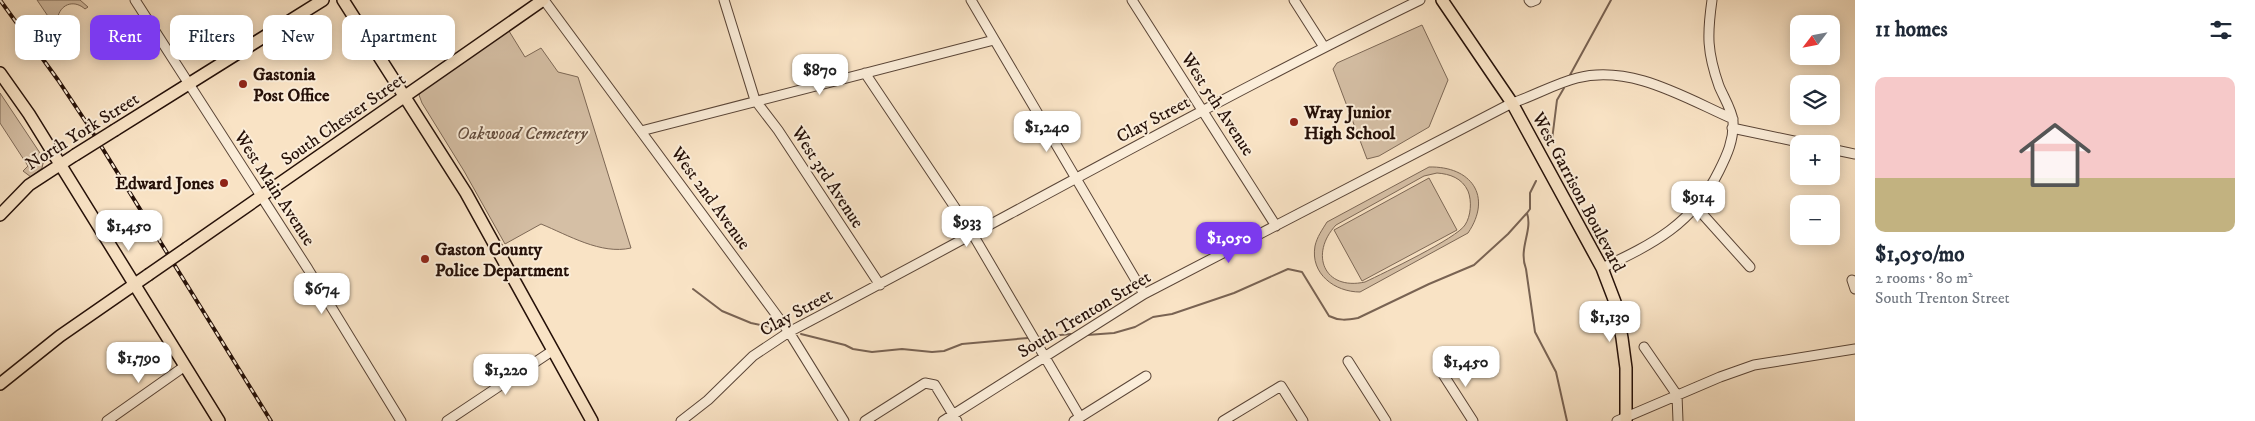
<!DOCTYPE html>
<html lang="en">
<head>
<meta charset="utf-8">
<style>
  body { margin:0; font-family:"IM FELL DW Pica",serif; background:#f2f2f3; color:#1f2937; height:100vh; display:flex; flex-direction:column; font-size:19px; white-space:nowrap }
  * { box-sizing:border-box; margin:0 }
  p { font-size:16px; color:#747a83 }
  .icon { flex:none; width:28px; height:28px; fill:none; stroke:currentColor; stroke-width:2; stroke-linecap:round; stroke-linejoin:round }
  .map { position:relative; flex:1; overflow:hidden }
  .side { display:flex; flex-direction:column; background:#fff; width:400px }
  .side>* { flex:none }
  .hud { position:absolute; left:15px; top:15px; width:475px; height:45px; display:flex; gap:10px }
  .needle { width:32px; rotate:238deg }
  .fabs { position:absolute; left:1790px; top:15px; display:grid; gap:10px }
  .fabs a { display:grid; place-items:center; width:50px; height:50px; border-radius:10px; background:#fff; box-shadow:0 2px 12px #0003; font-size:25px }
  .price { position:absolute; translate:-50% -42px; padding:0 11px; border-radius:10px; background:#fff; color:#222; font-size:16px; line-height:32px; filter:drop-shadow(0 1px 2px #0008) }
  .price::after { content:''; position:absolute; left:50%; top:30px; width:15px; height:11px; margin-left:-8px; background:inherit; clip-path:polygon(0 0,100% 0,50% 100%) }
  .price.selected { background:#7c3aed; color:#fff }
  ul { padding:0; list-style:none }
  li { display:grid; align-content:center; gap:10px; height:265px; padding:0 20px }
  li+li { border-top:1px solid #e0e1e3 }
  li span { display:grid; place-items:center; height:155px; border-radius:10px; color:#555 }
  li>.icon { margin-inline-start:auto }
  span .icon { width:90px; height:90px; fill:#fffc; stroke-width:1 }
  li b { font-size:21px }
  h2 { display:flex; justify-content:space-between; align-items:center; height:60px; padding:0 20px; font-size:21px }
  .chip { padding:0 18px; border-radius:10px; background:#fff; box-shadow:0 2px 12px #0003; font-size:18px; line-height:45px }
  .chip.selected { background:#7c3aed; color:#fff }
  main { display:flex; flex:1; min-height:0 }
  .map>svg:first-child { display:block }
  .green { fill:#d5bfa5; stroke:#7d6856; fill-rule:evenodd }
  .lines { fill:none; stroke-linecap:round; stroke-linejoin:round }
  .stream { stroke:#796353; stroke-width:2 }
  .minor-casing { stroke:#5a4537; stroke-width:11 }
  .major-casing { stroke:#251008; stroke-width:14 }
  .minor { stroke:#fbedd9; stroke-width:9 }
  .major { stroke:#f9e3c5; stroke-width:11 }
  .rail-casing { stroke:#251008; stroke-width:4 }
  .rail { stroke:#fbedd9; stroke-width:2; stroke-dasharray:5.5; stroke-linecap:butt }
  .major-bridge-casing { stroke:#251008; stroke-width:14; stroke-linecap:butt }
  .major-bridge { stroke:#f9e3c5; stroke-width:11 }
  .poi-dot { fill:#8f2418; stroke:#fbedd9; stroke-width:2 }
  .labels { text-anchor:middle; stroke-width:4; stroke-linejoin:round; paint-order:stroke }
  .poi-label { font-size:18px; font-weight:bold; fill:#251008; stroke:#fbedd9; text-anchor:start }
  .street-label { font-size:18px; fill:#251008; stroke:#fbedd9 }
  .park-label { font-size:18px; font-style:italic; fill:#634d3f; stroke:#fbedd9 }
</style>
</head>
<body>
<main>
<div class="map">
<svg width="1855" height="421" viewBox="0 0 1855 421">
  <rect width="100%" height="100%" fill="#f9e3c5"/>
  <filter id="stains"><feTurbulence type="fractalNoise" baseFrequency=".004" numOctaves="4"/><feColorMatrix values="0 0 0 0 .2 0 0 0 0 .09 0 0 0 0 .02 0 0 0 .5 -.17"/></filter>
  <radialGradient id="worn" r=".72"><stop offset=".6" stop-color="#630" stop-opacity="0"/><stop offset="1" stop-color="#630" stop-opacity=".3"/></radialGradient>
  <path class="green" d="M37 0H80L88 7 85 9C75 0 62 3 58 16L61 25 56 28Z
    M1422 25 1448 80 1429 127 1379 156 1367 159 1333 69 1337 63Z
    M509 31 525 57 541 48 558 72 578 77 631 248C601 255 568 235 541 224L505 244 464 171 422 103 419 95 424 89Z
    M0 93 44 159 42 168 31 177 23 171 28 166 0 123Z
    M1429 167C1471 166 1493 196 1468 233L1360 292C1335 292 1310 274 1315 246 1317 237 1322 230 1327 222ZM1437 173C1450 174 1462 178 1468 191 1472 201 1471 216 1465 225 1457 238 1384 273 1365 282 1324 291 1309 254 1336 225L1424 176Z
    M1429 178 1457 230 1362 281 1334 230Z"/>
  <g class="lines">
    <path class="stream" d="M1570 75 1611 0
      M1552 140 1557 100 1564 88
      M1536 181 1530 193V209L1527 213C1533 231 1518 248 1526 269L1535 332 1556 372 1567 421
      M693 289 722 311 751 323 780 329
      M801 334 845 345 853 349 872 352 902 349 932 352 944 351 962 344 1028 338
      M1087 335 1114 333 1135 327 1153 317 1172 314 1234 293 1288 269 1302 272 1329 316C1339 321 1347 320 1358 318L1429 284 1474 265 1508 234 1527 213
      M1039 337 1071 334"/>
    <defs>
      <path id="minor" d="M135 0 308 269 401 421
        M544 0 789 332 844 421
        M724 0 755 100 778 130 880 285
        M971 0 1144 294
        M1132 0 1276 226
        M1294 0 1324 47
        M1529 0 1531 2 1536 0
        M865 73 972 233 1080 417
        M1732 128 1808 144
        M641 131 994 40
        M1831 149 1855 154
        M1697 208 1750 267
        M1602 268C1653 244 1693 224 1719 171 1727 155 1734 140 1733 121 1732 110 1723 96 1719 86 1707 52 1707 35 1712 0
        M1852 280 1855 289
        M1644 347 1677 395 1678 421
        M1348 361 1386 421
        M1439 368 1473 421
        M107 421 185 366
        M447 421 552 351
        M681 421 708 400 753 356 789 332C999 222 1206 104 1420 0
        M865 421 925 383 935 385 957 421
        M943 421 1144 294 1512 103C1534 96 1554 84 1577 78 1631 64 1685 98 1733 119
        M1074 421 1146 376
        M1223 421 1281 386 1303 421
        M1617 421 1720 377 1754 365 1855 349"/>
      <path id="major" d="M343 0 466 193 592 421
        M1442 0 1512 103 1602 268 1615 302 1622 338 1626 368V421
        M0 73 29 114 219 421
        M115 130 323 0
        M0 215 29 185 75 155
        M187 248 543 0
        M0 384 60 336 148 275"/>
    </defs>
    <use href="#minor" class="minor-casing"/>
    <use href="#major" class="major-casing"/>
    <use href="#minor" class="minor"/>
    <use href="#major" class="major"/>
    <defs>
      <path id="rail" d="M0 0 58 80 88 125 271 421"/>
    </defs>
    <use href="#rail" class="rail-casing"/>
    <use href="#rail" class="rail"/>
    <defs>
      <path id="major-bridge" d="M75 155 115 130
        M148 275 187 248"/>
    </defs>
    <use href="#major-bridge" class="major-bridge-casing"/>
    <use href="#major-bridge" class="major-bridge"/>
  </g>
  <g class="poi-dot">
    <circle cx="243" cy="84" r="5"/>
    <circle cx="1294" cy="122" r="5"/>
    <circle cx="224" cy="183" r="5"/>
    <circle cx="425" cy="259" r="5"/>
  </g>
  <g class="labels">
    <g class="poi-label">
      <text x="253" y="80">Gastonia<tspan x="253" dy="21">Post Office</tspan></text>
      <text x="1304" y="118">Wray Junior<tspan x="1304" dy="21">High School</tspan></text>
      <text x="214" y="189" text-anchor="end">Edward Jones</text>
      <text x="435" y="255">Gaston County<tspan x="435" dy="21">Police Department</tspan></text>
    </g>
    <g class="street-label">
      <text transform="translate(1218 104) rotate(57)" y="6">West 5th Avenue</text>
      <text transform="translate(343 119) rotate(-35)" y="6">South Chester Street</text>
      <text transform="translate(1153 119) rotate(-28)" y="6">Clay Street</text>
      <text transform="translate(82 131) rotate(-32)" y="6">North York Street</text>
      <text transform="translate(828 177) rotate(57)" y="6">West 3rd Avenue</text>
      <text transform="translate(275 188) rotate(57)" y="6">West Main Avenue</text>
      <text transform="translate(1579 192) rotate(62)" y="6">West Garrison Boulevard</text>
      <text transform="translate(711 198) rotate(54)" y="6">West 2nd Avenue</text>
      <text transform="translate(796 312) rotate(-29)" y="6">Clay Street</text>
      <text transform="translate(1084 314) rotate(-31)" y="6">South Trenton Street</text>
    </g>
    <g class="park-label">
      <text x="522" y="139">Oakwood Cemetery</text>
    </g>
  </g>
  <rect width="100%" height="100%" filter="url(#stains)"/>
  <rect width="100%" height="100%" fill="url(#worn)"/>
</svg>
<div class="fabs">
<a><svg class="needle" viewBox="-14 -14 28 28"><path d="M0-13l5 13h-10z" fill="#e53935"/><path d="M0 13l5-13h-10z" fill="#747a83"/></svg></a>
<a><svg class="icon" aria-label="layers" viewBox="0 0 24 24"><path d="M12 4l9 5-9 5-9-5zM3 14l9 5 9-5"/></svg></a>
<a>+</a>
<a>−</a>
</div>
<b class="price" style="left:820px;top:96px">$870</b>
<b class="price" style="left:1047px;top:153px">$1,240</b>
<b class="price" style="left:1698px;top:223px">$914</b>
<b class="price" style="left:967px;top:248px">$933</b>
<b class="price" style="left:129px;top:252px">$1,450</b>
<b class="price selected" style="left:1229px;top:264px">$1,050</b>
<b class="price" style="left:322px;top:315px">$674</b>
<b class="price" style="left:1610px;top:343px">$1,130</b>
<b class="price" style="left:139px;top:384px">$1,790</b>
<b class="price" style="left:1466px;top:388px">$1,450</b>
<b class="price" style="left:506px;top:396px">$1,220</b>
<div class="hud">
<a class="chip">Buy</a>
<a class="chip selected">Rent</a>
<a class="chip">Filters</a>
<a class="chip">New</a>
<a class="chip">Apartment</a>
</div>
</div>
<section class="side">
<h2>11 homes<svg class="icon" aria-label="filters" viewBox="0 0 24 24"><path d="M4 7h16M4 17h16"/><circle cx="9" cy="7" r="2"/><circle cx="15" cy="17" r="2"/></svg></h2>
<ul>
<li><span style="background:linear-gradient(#f6c9c9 65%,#c2b280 0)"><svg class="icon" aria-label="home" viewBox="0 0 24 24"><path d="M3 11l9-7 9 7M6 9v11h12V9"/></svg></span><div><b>$1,050/mo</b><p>2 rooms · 80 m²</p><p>South Trenton Street</p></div></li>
</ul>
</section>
</main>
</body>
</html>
